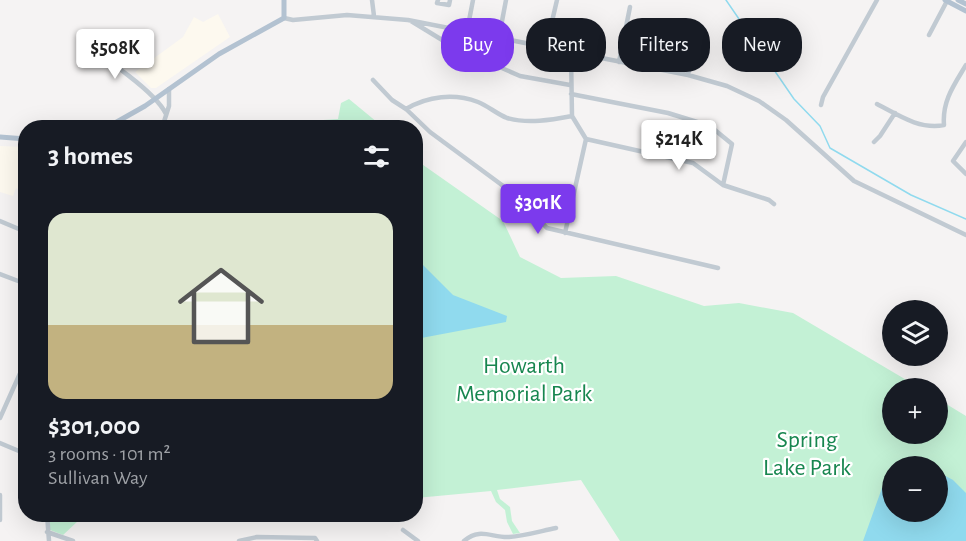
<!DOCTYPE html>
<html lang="en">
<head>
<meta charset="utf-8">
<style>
  body { margin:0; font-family:"Alegreya Sans",sans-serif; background:#20242c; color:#f1f3f6; height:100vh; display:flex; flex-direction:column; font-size:22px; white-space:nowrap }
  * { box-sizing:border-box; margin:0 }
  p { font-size:20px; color:#9ea1a6 }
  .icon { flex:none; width:33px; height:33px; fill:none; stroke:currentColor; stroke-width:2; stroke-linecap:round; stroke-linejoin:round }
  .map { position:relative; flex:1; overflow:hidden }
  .panel { position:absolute; left:18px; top:120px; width:405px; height:402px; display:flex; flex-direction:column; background:#171b24; border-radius:24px; box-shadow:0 6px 24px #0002 }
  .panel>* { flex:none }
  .top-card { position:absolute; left:441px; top:18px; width:435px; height:54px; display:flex; gap:12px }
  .fabs { position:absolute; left:882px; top:300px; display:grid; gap:12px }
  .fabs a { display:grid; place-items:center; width:66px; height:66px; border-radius:50%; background:#171b24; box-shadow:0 6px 24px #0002; font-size:30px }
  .price { position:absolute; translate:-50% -51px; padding:0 14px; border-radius:6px; background:#fff; color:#222; font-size:20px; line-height:39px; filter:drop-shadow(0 2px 3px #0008) }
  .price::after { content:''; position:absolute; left:50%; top:36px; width:18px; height:14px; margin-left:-9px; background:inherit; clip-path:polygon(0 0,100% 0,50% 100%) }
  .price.selected { background:#7c3aed; color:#fff }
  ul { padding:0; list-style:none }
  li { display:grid; align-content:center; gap:12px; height:318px; padding:0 30px }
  li span { display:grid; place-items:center; height:186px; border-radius:18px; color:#555 }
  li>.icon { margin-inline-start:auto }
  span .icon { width:108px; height:108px; fill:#fffc; stroke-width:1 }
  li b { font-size:26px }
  h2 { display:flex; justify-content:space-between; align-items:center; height:72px; padding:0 30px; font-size:26px }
  .tag { padding:0 21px; border-radius:24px; background:#171b24; box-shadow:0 6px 24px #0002; font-size:21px; line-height:54px }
  .tag.selected { background:#7c3aed; color:#fff }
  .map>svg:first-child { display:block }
  .commercial { fill:#fdf9ef }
  .green { fill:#c3f1d5; fill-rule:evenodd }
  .water { fill:#90daee }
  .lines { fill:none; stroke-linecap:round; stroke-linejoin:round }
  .stream { stroke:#90daee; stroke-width:1.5 }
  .minor { stroke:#c1cad2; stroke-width:4.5 }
  .major { stroke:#b3c2d1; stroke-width:5 }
  .labels { text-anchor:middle; stroke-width:4.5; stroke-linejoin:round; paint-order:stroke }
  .park-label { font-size:24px; fill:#17864f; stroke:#fff }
</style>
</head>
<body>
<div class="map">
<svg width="966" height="541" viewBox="0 0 966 541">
  <rect width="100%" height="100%" fill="#f5f3f3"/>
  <path class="commercial" d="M218 14 230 37 156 88H151L135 72 183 37 194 17 203 22Z
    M0 146 25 147V196L16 188 13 196 0 192Z"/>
  <path class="green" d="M349 99 383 127H220L338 119 341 103Z
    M416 160 503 221 520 257 561 278 616 276 704 306 739 303 793 313 920 388H892V434H938V399L966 416V541H620L581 480 497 490 500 499 510 507 512 521 520 533 513 534 507 522 505 510 496 502 491 491 416 498ZM892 466H938V512H892Z
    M49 515H95L78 521 63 535 50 530 47 521Z"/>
  <path class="water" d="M416 258 453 295 507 316 506 322 416 339Z
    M938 472 953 480 966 493V541H863L882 488 892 486V512H938Z"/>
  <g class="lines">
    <path class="stream" d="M726 0 794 99 820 126 830 148 911 195 966 219"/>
    <path class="minor" d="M372 0 374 16
      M438 0 437 3 449 5 450 0
      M284 18 293 20 347 15 408 20 688 75 727 86 759 101 786 120 854 181 966 235
      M411 21 452 46 520 76 570 85
      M467 31 473 0
      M929 35 947 1
      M499 37 506 0
      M82 47C104 55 156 93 166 114
      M546 47 557 0
      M619 62 630 7
      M688 75 697 33
      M373 80 392 100 406 109 430 132 514 194 547 228 718 268
      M571 94 668 113 710 126 732 144 723 185
      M877 104C898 115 920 130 944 125 942 101 954 85 966 65
      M821 105 823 97 877 0
      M406 109C428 96 454 93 478 102 488 106 497 114 507 118 528 124 551 120 572 116
      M162 128 169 106V89
      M586 139 693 163 723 185 769 200 774 204
      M874 142 880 136 895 113
      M966 142 953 161 966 174
      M0 221 26 232
      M565 233 586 139 572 116 571 53
      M0 274 26 284
      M0 418 26 360
      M0 443 26 454
      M0 495V520
      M47 514 49 541
      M403 530 418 541
      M47 532 73 541
      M239 541 257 537 315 538 317 541
      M464 541C480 527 492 538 509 537 525 536 541 531 556 528"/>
    <path class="major" d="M945 0 966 11
      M958 0 966 4
      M106 128 145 106 219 54 284 18V0
      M0 137 26 139"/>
  </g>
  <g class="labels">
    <g class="park-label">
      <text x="524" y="373">Howarth<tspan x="524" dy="28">Memorial Park</tspan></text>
      <text x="807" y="447">Spring<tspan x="807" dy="28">Lake Park</tspan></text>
    </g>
  </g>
</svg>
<div class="fabs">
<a><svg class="icon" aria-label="layers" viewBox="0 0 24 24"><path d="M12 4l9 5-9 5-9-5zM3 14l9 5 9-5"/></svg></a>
<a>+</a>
<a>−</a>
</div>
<b class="price" style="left:115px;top:80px">$508K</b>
<b class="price" style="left:679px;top:171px">$214K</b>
<b class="price selected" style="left:538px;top:235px">$301K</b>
<div class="top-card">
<a class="tag selected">Buy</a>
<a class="tag">Rent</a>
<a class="tag">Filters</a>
<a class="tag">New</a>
</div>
<section class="panel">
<h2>3 homes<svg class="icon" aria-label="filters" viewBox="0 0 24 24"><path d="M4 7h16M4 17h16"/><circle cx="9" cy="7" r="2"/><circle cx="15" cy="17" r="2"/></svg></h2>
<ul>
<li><span style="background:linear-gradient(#dfe7d0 60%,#c2b280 0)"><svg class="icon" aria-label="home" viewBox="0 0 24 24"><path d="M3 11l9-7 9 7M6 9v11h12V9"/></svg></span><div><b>$301,000</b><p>3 rooms · 101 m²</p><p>Sullivan Way</p></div></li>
</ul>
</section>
</div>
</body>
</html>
